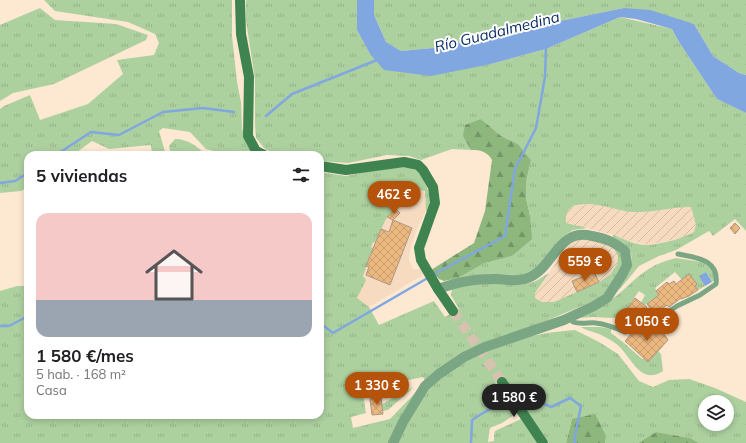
<!DOCTYPE html>
<html lang="es">
<head>
<meta charset="utf-8">
<style>
  body { margin:0; font-family:Mulish,sans-serif; background:#f6f6f6; color:#202124; height:100vh; display:flex; flex-direction:column; font-size:15px; white-space:nowrap }
  * { box-sizing:border-box; margin:0 }
  p { font-size:13px; color:#757577 }
  .icon { flex:none; width:22px; height:22px; fill:none; stroke:currentColor; stroke-width:2; stroke-linecap:round; stroke-linejoin:round }
  .map { position:relative; flex:1; overflow:hidden }
  .sheet { position:absolute; left:24px; top:151px; width:300px; height:268px; display:flex; flex-direction:column; background:#fff; border-radius:12px; box-shadow:0 2px 6px #0003 }
  .sheet>* { flex:none }
  .controls { position:absolute; left:698px; top:395px; display:grid; gap:8px }
  .controls a { display:grid; place-items:center; width:36px; height:36px; border-radius:50%; background:#fff; box-shadow:0 2px 6px #0003; font-size:20px }
  .price { position:absolute; translate:-50% -34px; padding:0 9px; border-radius:14px; background:#b45309; color:#fff; font-size:13px; line-height:26px; filter:drop-shadow(0 1px 2px #0008) }
  .price::after { content:''; position:absolute; left:50%; top:24px; width:12px; height:9px; margin-left:-6px; background:inherit; clip-path:polygon(0 0,100% 0,50% 100%) }
  .price.current { background:#222; color:#fff }
  ul { padding:0; list-style:none }
  li { display:grid; align-content:center; gap:8px; height:212px; padding:0 12px }
  li+li { border-top:1px solid #e0e0e0 }
  li span { display:grid; place-items:center; height:124px; border-radius:12px; color:#555 }
  li>.icon { margin-inline-start:auto }
  span .icon { width:72px; height:72px; fill:#fffc; stroke-width:1 }
  li b { font-size:17px }
  h2 { display:flex; justify-content:space-between; align-items:center; height:48px; padding:0 12px; font-size:17px }
  .map>svg:first-child { display:block }
  .built { fill:#f7dbc0 }
  .industrial { fill:url(#industrial-furrows) }
  .grass { fill:url(#grass-tufts); fill-rule:evenodd }
  .forest { fill:url(#forest-firs) }
  .water { fill:#81a7e0 }
  .lines { fill:none; stroke-linecap:round; stroke-linejoin:round }
  .stream { stroke:#81a7e0; stroke-width:2.5 }
  .building { fill:url(#building-cross-hatch); stroke:#ad9983 }
  .secondary-tunnel { stroke:#d5c3af; stroke-width:10; stroke-dasharray:10 5; stroke-linecap:butt }
  .lane { stroke:#7ba683; stroke-width:5 }
  .street { stroke:#7ba683; stroke-width:10 }
  .secondary { stroke:#3f8351; stroke-width:10 }
  .labels { text-anchor:middle; stroke-width:4; stroke-linejoin:round; paint-order:stroke }
  .water-label { font-size:15px; font-style:italic; fill:#0a2e61; stroke:#fff }
</style>
</head>
<body>
<div class="map">
<svg width="746" height="443" viewBox="0 0 746 443">
  <defs>
    <pattern id="industrial-furrows" width="10" height="10" patternUnits="userSpaceOnUse"><rect width="10" height="10" fill="#f7dbc0"/><path d="M-1 1l2-2M0 10L10 0M9 11l2-2" fill="none" stroke="#d4bca5"/></pattern>
    <pattern id="grass-tufts" width="24" height="20" patternUnits="userSpaceOnUse"><rect width="24" height="20" fill="#add09f"/><path d="M3 7l-1-3M5 7V3M7 7l1-3M15 17l-1-3M17 17v-4M19 17l1-3" fill="none" stroke="#95b389"/></pattern>
    <pattern id="forest-firs" width="22" height="20" patternUnits="userSpaceOnUse"><rect width="22" height="20" fill="#8db77d"/><path d="M5 1l3.5 6h-7zM16 11l3.5 6h-7z" fill="#749566"/></pattern>
    <pattern id="building-cross-hatch" width="8" height="8" patternUnits="userSpaceOnUse"><rect width="8" height="8" fill="#ebb880"/><path d="M0 0l8 8M0 8l8-8" fill="none" stroke="#ca9e6e"/></pattern>
  </defs>
  <rect width="100%" height="100%" fill="#fde8d1"/>
  <path class="built" d="M417 190 425 191 426 211 417 229 410 250 409 260 413 269H421L423 275 369 307 356 298 366 280 363 276 373 248 371 247 373 242 376 243 387 217 396 209 402 206Z"/>
  <path class="industrial" d="M579 204H591L633 212 691 206 696 225 694 232 682 238 648 245 626 240 609 234 566 223 565 215 569 209Z
    M578 239H589L607 244 614 249 618 256 617 264 611 274 599 282 554 302H542L535 298V294L561 255 571 243Z"/>
  <path class="grass" d="M44 0H232V36L237 82 241 102 242 128 247 145 255 155H229L206 149 190 132 163 128 159 131 166 155H152L151 145 109 149 92 141 73 155H28V187L21 191 0 193V109L4 106 30 95 40 120 88 104 123 74 117 60 154 55 159 43 155 34 128 22 55 11Z
    M246 0H357V30L370 54 491 64 546 49 620 17 672 29 679 42 717 99 746 113V231L735 219 713 236 709 231 676 250 659 256 639 266 620 289H617C625 276 641 257 624 244 621 242 616 241 612 239L613 235C624 239 638 246 649 245 665 243 681 239 694 232L696 225 691 207C672 207 652 213 632 212 614 211 563 189 566 223L587 228 573 230 565 235 556 244 542 264 524 276 458 278 484 262 512 256 530 216 526 198V182L531 160 518 144 501 136 481 119 464 136 471 150 452 149 421 160 409 156 387 155 348 163 320 161V155H278L265 149 256 138 255 125V79L246 21Z
    M374 0H746V75L739 73 713 56 694 24 624 8 555 22 514 29 443 47 401 51 386 42 374 15Z
    M40 8 55 20 116 24 148 35 146 40 54 84 13 93 0 101V25Z
    M175 139C189 139 197 147 207 155H171L169 146Z
    M406 167 418 171C428 188 431 191 429 212L426 211 425 191 417 190 402 206 396 209 387 217 375 243 373 242 371 247 373 248 363 276 366 280 357 298 369 307 379 325 434 301 445 317 459 309 451 295 452 289 474 283 521 285 536 281 549 273 535 293V298L542 302H554L599 282 611 274 617 264 618 256 614 249 621 254 624 262 610 289 596 300 529 328 485 342 468 350 426 382 423 377 404 381 363 394 366 413 351 417 353 428 390 419 417 391 388 443H0V291L17 286H28V415H320V172L346 176 384 168Z
    M676 258 707 263 712 269 715 279 712 282 706 272 700 276 705 286 698 290 695 286 696 284 682 280 675 272 655 288 659 295 645 305 641 303 645 295 639 291 622 315 613 318 593 317 579 318C594 311 608 303 621 292 640 275 650 264 676 258Z
    M581 327H600L611 329V333L623 342 642 359 644 358 648 361 658 351 661 354 663 371C639 387 631 354 615 343 609 339 602 335 596 333 591 331 585 330 581 327Z
    M575 330 599 342 618 354 639 381 653 387 669 380 689 379 715 388 746 402V443H699L690 438 656 432 638 443H605L606 436 572 419 566 443H549L504 378 495 382 517 413 502 423 490 428 489 434 488 442 494 441V436L495 431 521 419 537 443H397C407 422 422 394 438 378 443 374 451 370 456 367 494 343 532 333 575 330ZM705 402H727V424H705Z
    M414 387 388 410 383 411 382 404Z"/>
  <path class="forest" d="M481 119 501 136 518 144 531 160 526 182V198L530 216 532 239 512 256 484 263 458 278 444 281 439 279 431 270 474 243 485 211 492 160C487 151 480 150 471 150L463 136 465 125Z
    M595 414 606 436 605 443H566L572 419Z
    M656 432 690 438 699 443H638Z"/>
  <path class="water" d="M357 0H374V15L386 42 401 51 443 47 514 29 555 22 624 8 650 10 694 24 713 56 739 73 746 75V113L717 99 679 42 672 29 636 19 620 17 546 49 491 64 431 76 384 70 370 54 357 30Z
    M706 272 712 282 705 286 699 276Z"/>
  <g class="lines">
    <path class="stream" d="M266 116 292 94 377 60
      M56 155 91 132 119 135 163 112 203 108 234 112
      M0 183 15 181 28 173
      M436 273 505 236 515 169 536 128 545 77 546 46
      M320 323 333 333 426 279
      M0 326H9L28 316
      M516 394H523L551 407 570 398 581 406 574 441 576 443
      M471 443 472 420C483 412 497 407 507 397"/>
  </g>
  <path class="building" d="M396 209 400 213 393 220 387 217Z
    M393 220 412 228 390 285 366 275 369 267 366 266 381 229 389 232Z
    M735 223 740 228 735 234 730 228Z
    M594 272 599 282 577 292 572 281Z
    M689 274 697 284 695 286 698 290 689 296 681 299V298L669 307 667 305 655 314 647 304 659 295 656 291 667 282 669 284 674 281 676 284Z
    M635 298 647 307 637 323 634 324 629 321 630 320 622 315Z
    M657 324 668 340 648 362 625 341 631 334 645 328 648 330Z
    M381 397 383 414 372 415 370 399Z"/>
  <g class="lines">
    <path class="secondary-tunnel" d="M453 311 502 382"/>
    <path class="lane" d="M573 322C581 325 589 322 596 323 606 324 616 328 625 332L659 318 677 306 700 295 716 284C719 259 697 258 678 254"/>
    <path class="street" d="M393 443 403 422 425 386 439 374 464 357 485 347 564 320 594 306 607 298 622 275 627 265 625 251C614 242 607 239 592 236 556 227 554 271 525 279 516 282 505 279 495 279 473 279 458 282 438 289"/>
    <path class="secondary" d="M240 0 241 34 249 77 248 136 256 151 264 155
      M320 166 346 170 404 162 418 165 423 170 433 187 435 203 419 248 421 260 438 289 453 311
      M502 382 543 443"/>
  </g>
  <g class="labels">
    <g class="water-label">
      <text transform="translate(497 32) rotate(-14)" y="5">Río Guadalmedina</text>
    </g>
  </g>
</svg>
<div class="controls">
<a><svg class="icon" aria-label="layers" viewBox="0 0 24 24"><path d="M12 4l9 5-9 5-9-5zM3 14l9 5 9-5"/></svg></a>
</div>
<b class="price" style="left:394px;top:215px">462 €</b>
<b class="price" style="left:585px;top:282px">559 €</b>
<b class="price" style="left:647px;top:342px">1 050 €</b>
<b class="price" style="left:377px;top:406px">1 330 €</b>
<b class="price current" style="left:514px;top:418px">1 580 €</b>
<section class="sheet">
<h2>5 viviendas<svg class="icon" aria-label="filters" viewBox="0 0 24 24"><path d="M4 7h16M4 17h16"/><circle cx="9" cy="7" r="2"/><circle cx="15" cy="17" r="2"/></svg></h2>
<ul>
<li><span style="background:linear-gradient(#f6c9c9 70%,#9aa5b1 0)"><svg class="icon" aria-label="home" viewBox="0 0 24 24"><path d="M3 11l9-7 9 7M6 9v11h12V9"/></svg></span><div><b>1 580 €/mes</b><p>5 hab. · 168 m²</p><p>Casa</p></div></li>
</ul>
</section>
</div>
</body>
</html>
